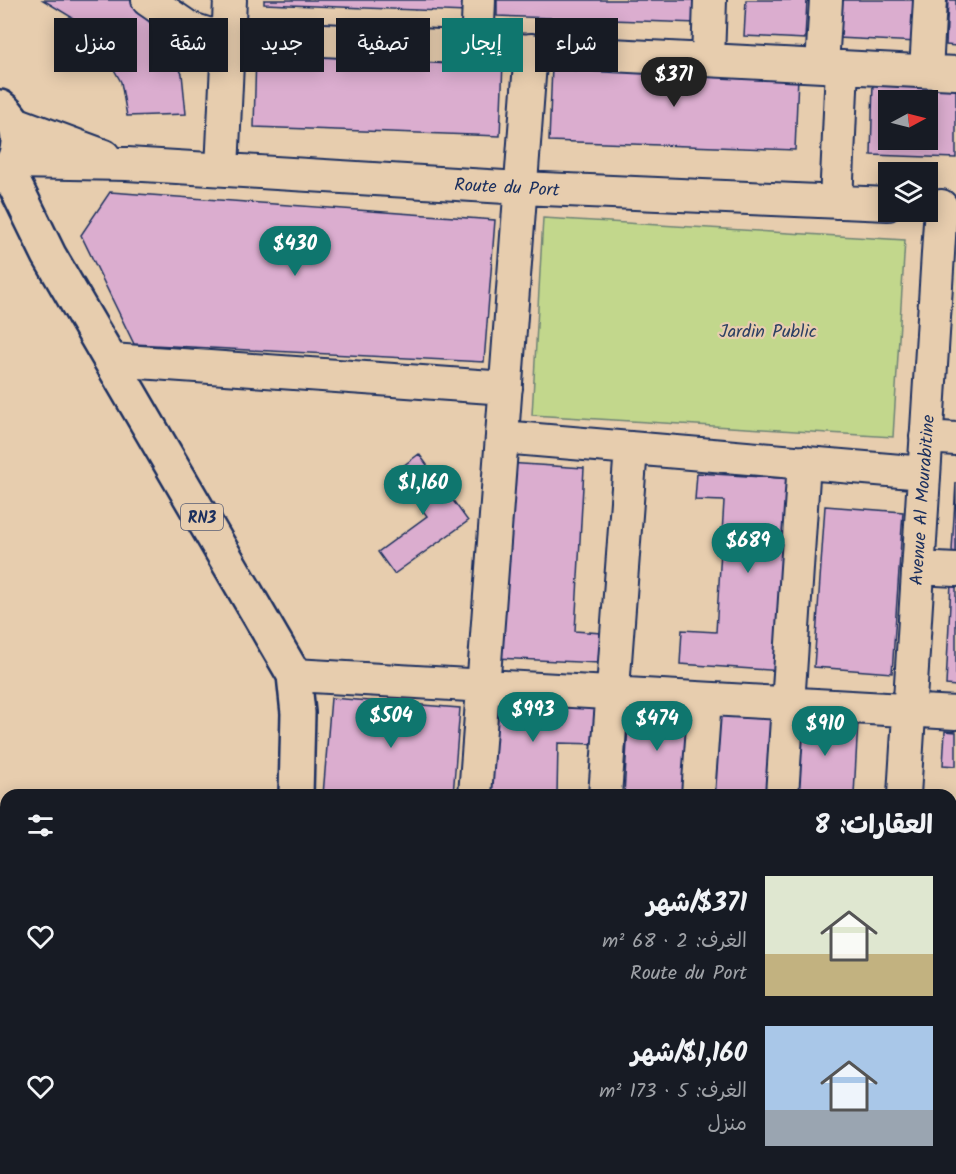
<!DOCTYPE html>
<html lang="ar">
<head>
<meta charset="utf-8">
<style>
  body { margin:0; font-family:Kalam,"Playpen Sans Arabic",sans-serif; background:#20242c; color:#f1f3f6; direction:rtl; height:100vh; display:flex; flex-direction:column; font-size:22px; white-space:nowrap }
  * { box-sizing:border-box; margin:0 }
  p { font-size:20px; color:#9ea1a6 }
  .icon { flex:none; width:33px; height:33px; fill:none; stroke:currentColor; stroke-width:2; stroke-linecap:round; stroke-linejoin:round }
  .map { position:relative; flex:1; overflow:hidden; direction:ltr }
  .details { position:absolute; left:0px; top:789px; width:957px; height:386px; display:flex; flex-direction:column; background:#171b24; border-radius:18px 18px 0 0; box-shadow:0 3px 15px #0003; direction:rtl }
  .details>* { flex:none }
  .hud { position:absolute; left:18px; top:18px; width:600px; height:54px; direction:rtl; display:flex; gap:12px }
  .needle { width:39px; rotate:83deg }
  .fabs { position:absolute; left:878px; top:90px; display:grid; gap:12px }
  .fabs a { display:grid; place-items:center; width:60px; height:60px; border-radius:0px; background:#171b24; box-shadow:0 3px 15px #0003; font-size:30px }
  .price { position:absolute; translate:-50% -51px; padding:0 14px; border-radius:21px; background:#0f766e; color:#fff; font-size:20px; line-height:39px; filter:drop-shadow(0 2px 3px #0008) }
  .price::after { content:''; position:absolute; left:50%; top:36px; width:18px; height:14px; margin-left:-9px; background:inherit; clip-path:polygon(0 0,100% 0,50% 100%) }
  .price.on { background:#222; color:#fff }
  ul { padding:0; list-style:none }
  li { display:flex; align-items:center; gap:18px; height:150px; padding:0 24px }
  li span { display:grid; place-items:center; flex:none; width:168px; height:120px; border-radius:0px; color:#555 }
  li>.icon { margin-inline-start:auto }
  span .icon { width:72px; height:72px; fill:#fffc; stroke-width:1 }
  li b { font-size:26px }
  h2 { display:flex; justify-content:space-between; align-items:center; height:72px; padding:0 24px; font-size:26px }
  .chip { padding:0 21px; border-radius:0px; background:#171b24; box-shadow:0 3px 15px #0003; font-size:21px; line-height:54px }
  .chip.on { background:#0f766e; color:#fff }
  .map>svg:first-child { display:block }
  .green { fill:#c2d78c; stroke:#6e8375; stroke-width:1.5 }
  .building { fill:#dbadcf; stroke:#1b2f5e; stroke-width:1.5; fill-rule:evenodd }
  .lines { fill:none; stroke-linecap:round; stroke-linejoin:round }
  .minor-casing { stroke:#1b2f5e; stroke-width:36 }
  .major-casing { stroke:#1b2f5e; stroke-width:38 }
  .minor { stroke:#e7cdae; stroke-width:32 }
  .major { stroke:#e7cdae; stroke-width:33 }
  .labels { text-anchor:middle; stroke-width:4.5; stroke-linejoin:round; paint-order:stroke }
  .shield { fill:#e7cdae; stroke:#585e76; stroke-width:1.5 }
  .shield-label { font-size:16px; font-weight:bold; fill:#1b2f5e }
  .street-label { font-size:18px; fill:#1b2f5e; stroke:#e7cdae }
  .park-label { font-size:18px; fill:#2c4063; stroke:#e7cdae }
</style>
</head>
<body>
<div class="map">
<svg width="956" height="1174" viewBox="0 0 956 1174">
  <rect width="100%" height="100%" fill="#e7cdae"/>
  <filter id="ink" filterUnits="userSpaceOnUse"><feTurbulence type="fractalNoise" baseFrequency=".0167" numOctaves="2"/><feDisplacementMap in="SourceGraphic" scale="12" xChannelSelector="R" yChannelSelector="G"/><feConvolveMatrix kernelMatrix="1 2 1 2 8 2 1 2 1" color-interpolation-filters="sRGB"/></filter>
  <g filter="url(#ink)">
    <path class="green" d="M543 218 905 240 893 437 532 415Z"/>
    <path class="building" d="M43 0H131L167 43 182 74 186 114 127 116 121 82 104 52 73 18Z
      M264 0H467V12L264 4Z
      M497 0H699L698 23 497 16Z
      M746 0H807L805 39 744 36Z
      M840 0H920L918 42 838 38Z
      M948 0H956V46L946 45Z
      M256 53 503 62 500 136 254 127Z
      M552 67 798 76 795 150 549 141Z
      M873 82 956 85V158L871 155ZM888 100H927V140H888Z
      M110 192 495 220 484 362 134 344 81 235Z
      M419 454 468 521 394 574 378 552 427 516 395 472Z
      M507 463 584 468 575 631 601 633 599 663 496 658Z
      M697 473 795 479 783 671 680 664 682 630 716 632 724 501 695 500Z
      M956 482V552L952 551Z
      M825 506 903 512 892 673 814 667Z
      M951 583H956V686L946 685Z
      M331 698 460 708 453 795H323Z
      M486 700 601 704 600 744 558 743 557 795H483Z
      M629 707 690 711 685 795H624Z
      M713 710 773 713 769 795H708Z
      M797 718 858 721 854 795H793Z
      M945 731 956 732V766L943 765Z
      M951 920H956V960H951Z
      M951 1000H956V1074L951 1073Z
      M951 1133H956V1174H917V1168H951Z
      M314 1168H428V1174H386Z
      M467 1168H569V1174H467Z
      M595 1168H665V1174H594Z
      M701 1168H856V1174H701Z"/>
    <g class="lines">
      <defs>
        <path id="minor" d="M148 0 189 28 207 34 956 73
          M477 47 479 0
          M708 59 710 0
          M822 66 826 0
          M926 71 930 0
          M15 123 104 156
          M14 162 127 164 521 188 888 204
          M222 169 230 0
          M836 202 842 67
          M111 360 506 388
          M502 437 924 473
          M926 437 956 439
          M918 568 956 570
          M294 675 956 713
          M475 795 531 50
          M605 795 631 448
          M698 795 705 699
          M782 795 804 462
          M904 795 941 206
          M951 980H956
          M951 1086H956
          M446 1174 447 1168
          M576 1174V1168
          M673 1174V1168
          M880 1174 881 1168"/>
        <path id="major" d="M0 107C25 125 23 159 0 177
          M8 171 49 255 294 675 298 713 296 795
          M278 1174V1168"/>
      </defs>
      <use href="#minor" class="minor-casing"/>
      <use href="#major" class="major-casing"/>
      <use href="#minor" class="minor"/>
      <use href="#major" class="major"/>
    </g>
  </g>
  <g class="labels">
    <rect class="shield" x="181" y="504" width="42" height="26" rx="4.5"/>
    <g class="shield-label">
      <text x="202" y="523">RN3</text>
    </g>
    <g class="street-label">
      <text transform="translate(507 187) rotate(3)" y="6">Route du Port</text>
      <text transform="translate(922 500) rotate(-86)" y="6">Avenue Al Mourabitine</text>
    </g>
    <g class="park-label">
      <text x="768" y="337">Jardin Public</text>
    </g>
  </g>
</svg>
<div class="fabs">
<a><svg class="needle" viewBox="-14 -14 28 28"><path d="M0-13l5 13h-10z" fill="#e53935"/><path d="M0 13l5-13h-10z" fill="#9ea1a6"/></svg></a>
<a><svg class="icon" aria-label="layers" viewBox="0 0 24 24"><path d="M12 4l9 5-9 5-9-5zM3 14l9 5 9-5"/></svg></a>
</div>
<b class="price on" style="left:674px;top:108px">$371</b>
<b class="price" style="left:295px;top:277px">$430</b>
<b class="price" style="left:423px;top:516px">$1,160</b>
<b class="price" style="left:748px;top:574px">$689</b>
<b class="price" style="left:533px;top:743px">$993</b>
<b class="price" style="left:391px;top:749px">$504</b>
<b class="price" style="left:657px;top:752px">$474</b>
<b class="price" style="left:825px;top:757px">$910</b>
<div class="hud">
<a class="chip">شراء</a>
<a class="chip on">إيجار</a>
<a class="chip">تصفية</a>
<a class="chip">جديد</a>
<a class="chip">شقة</a>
<a class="chip">منزل</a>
</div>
<section class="details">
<h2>العقارات: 8<svg class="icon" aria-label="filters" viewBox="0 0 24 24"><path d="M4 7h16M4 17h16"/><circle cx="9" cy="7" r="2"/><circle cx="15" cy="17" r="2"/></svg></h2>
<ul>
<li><span style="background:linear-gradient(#dfe7d0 65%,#c2b280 0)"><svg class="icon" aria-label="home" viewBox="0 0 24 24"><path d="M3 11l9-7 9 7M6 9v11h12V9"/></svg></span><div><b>$371/شهر</b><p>الغرف: 2 · 68 m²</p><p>Route du Port</p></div><svg class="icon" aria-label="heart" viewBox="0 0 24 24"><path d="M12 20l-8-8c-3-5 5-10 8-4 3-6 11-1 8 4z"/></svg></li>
<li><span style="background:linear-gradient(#a9c7e8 70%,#9aa5b1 0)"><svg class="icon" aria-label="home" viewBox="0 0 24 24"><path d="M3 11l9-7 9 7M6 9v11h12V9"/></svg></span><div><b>$1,160/شهر</b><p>الغرف: 5 · 173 m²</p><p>منزل</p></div><svg class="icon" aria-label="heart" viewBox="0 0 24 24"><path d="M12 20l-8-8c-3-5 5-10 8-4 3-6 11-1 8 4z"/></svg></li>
</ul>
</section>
</div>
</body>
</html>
